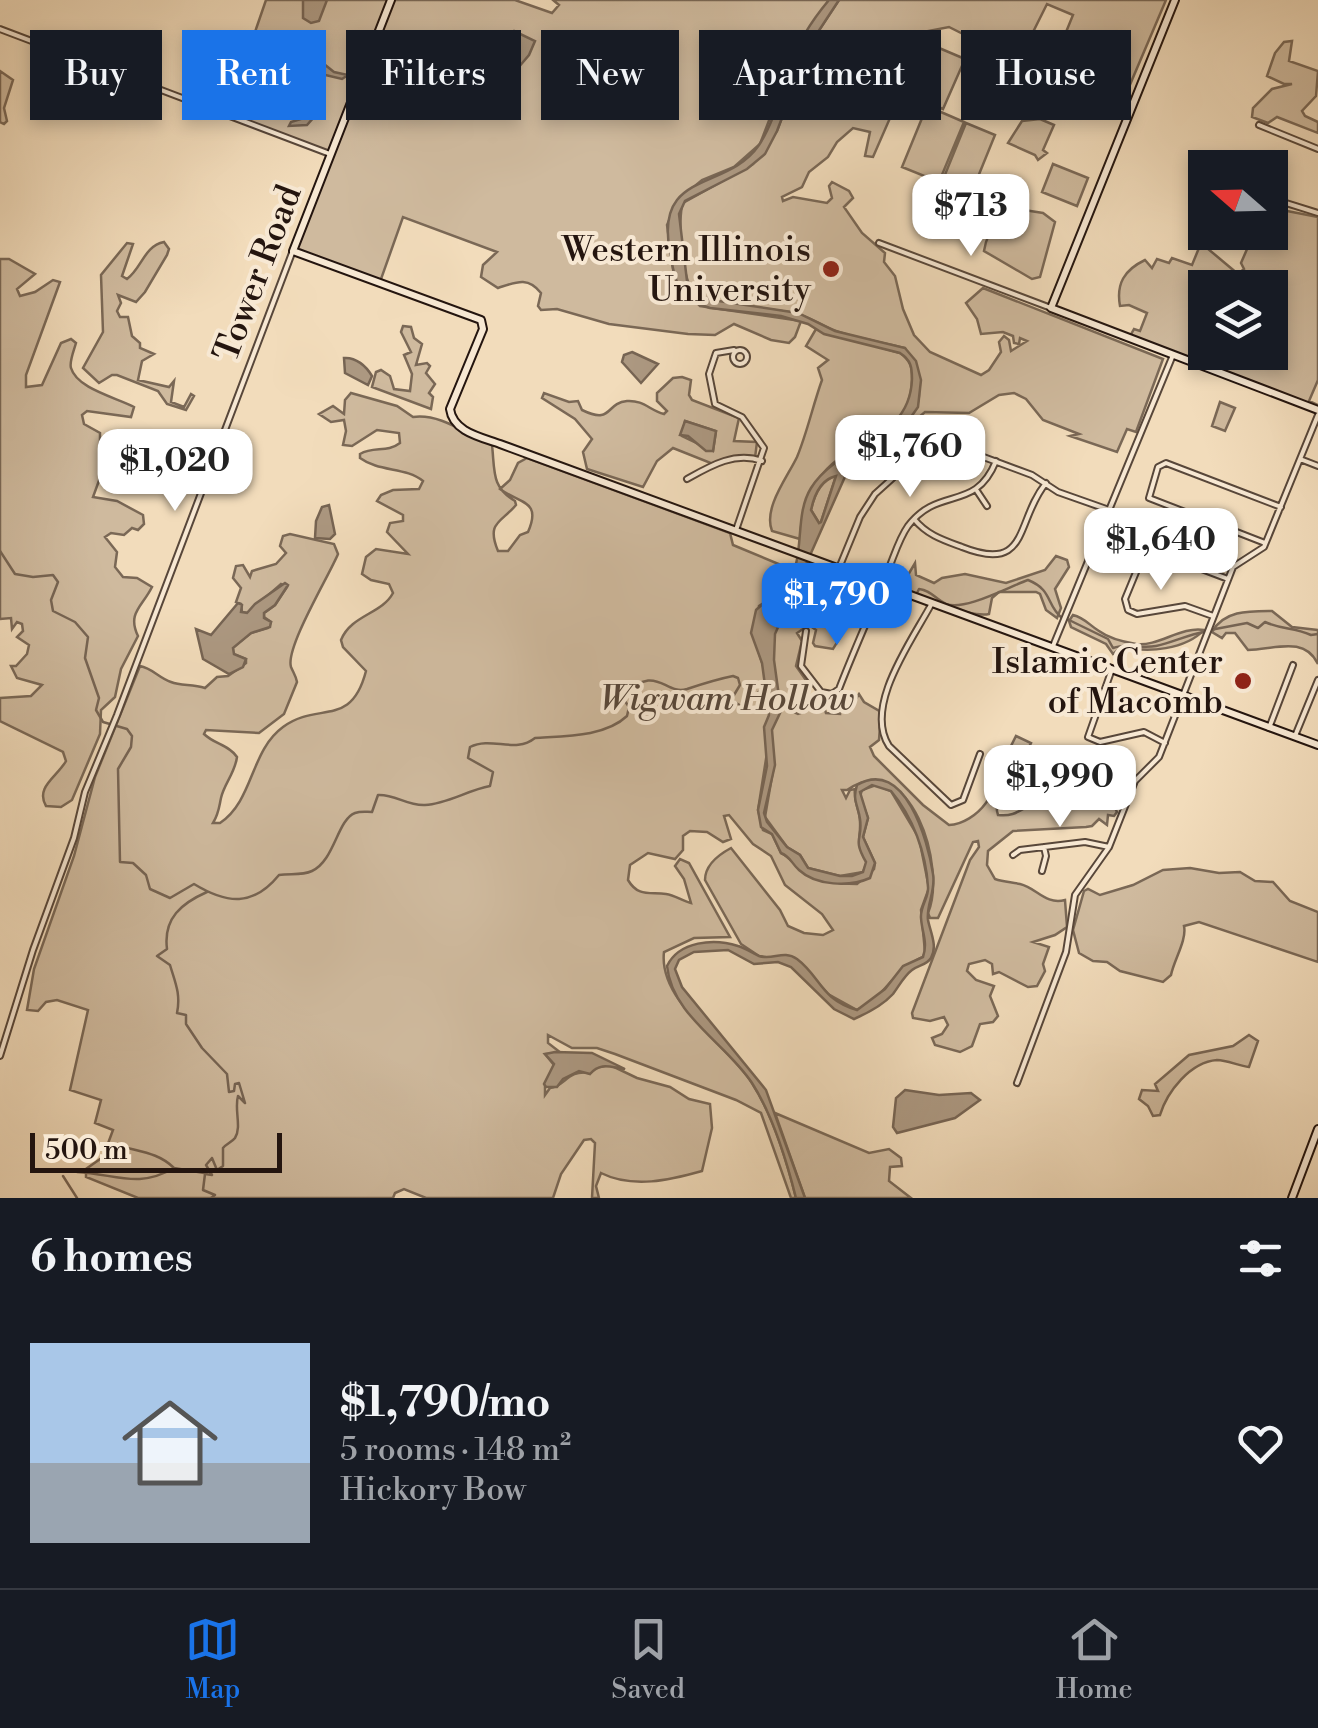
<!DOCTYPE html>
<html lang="en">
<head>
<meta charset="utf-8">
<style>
  body { margin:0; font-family:"Libre Bodoni",serif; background:#242831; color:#f1f3f6; height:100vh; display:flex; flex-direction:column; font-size:38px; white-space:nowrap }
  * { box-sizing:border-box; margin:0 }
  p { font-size:32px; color:#9ea1a6 }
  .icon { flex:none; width:55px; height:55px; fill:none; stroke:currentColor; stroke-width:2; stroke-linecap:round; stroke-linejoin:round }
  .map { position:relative; height:1198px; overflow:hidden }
  .panel { display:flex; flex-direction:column; background:#171b24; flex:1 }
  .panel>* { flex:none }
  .top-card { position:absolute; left:30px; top:30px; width:1260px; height:90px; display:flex; gap:20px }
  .needle { width:65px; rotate:290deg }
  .buttons { position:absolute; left:1188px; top:150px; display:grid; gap:20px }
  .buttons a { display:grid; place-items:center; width:100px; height:100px; border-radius:0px; background:#171b24; box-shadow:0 5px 15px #0003; font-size:50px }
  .scale { position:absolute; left:30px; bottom:25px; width:252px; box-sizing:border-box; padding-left:10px; border:5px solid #24150f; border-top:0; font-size:28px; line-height:35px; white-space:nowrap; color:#24150f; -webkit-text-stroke:8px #f7e8d3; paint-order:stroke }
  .price { position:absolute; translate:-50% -85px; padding:0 22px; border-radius:20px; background:#fff; color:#222; font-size:32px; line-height:65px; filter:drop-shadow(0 2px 5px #0008) }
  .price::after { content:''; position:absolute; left:50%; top:60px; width:30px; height:22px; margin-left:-15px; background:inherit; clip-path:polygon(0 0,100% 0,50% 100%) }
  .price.active { background:#1a73e8; color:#fff }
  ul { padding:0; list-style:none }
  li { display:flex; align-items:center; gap:30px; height:250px; padding:0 30px }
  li+li { border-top:2px solid #363941 }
  li span { display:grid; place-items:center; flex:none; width:280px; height:200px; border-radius:0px; color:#555 }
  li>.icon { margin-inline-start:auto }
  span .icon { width:120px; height:120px; fill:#fffc; stroke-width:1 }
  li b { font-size:42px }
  h2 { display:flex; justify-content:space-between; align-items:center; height:120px; padding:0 30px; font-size:42px }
  .tag { padding:0 35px; border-radius:0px; background:#171b24; box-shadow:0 5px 15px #0003; font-size:35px; line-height:90px }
  .tag.active { background:#1a73e8; color:#fff }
  .menu { display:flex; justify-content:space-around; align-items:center; height:140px; border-top:2px solid #363941; background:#171b24; font-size:28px; color:#9ea1a6 }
  .menu a { display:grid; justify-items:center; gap:5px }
  .menu .active { color:#1a73e8 }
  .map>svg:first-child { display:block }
  .green { fill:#cfba9e; stroke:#7a6856; stroke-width:2.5; fill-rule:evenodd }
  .water { fill:#ac9881; stroke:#766453; stroke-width:2.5; fill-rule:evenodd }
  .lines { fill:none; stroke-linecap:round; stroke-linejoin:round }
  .stream { stroke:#766453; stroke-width:2.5 }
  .street-casing { stroke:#58473a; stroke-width:8 }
  .secondary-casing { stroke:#24150f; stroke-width:10 }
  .street { stroke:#f7e8d3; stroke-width:4 }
  .secondary { stroke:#f7e8d3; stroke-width:6 }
  .poi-dot { fill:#8f2418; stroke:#f7e8d3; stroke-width:4 }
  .labels { text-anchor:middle; stroke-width:8; stroke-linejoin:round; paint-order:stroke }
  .poi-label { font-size:35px; fill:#24150f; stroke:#f7e8d3; text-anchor:end }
  .street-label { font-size:35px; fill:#24150f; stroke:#f7e8d3 }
  .park-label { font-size:35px; font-style:italic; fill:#57473a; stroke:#f7e8d3 }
</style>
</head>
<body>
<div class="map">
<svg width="1318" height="1198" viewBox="0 0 1318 1198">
  <rect width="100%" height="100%" fill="#f2dcbb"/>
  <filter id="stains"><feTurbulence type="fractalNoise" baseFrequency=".002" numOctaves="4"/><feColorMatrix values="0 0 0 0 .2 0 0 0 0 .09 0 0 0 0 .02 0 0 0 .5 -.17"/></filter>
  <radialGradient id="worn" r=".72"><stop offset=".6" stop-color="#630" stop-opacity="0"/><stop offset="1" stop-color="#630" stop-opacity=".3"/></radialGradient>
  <path class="green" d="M266 0H515L552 13 559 5 553 0H829L795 53 760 144 734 167 702 180 679 199 667 225 674 276 700 306 801 321 795 337 789 343 771 340 734 324 715 335 688 334 609 324 557 309 541 310 538 306 541 293C528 276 516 282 498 288L481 277 483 265 497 252 403 217 380 282 293 251 330 154 238 120 257 70 244 64Z
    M839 0H1166L1126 94 1053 64 1073 15 1047 4 1032 34 1011 45H985L949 27 928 31 873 157 865 156 870 132 853 128 837 142 828 157 809 172 802 187 782 197 783 201 793 197 827 203 832 198 829 186 832 182 849 191 853 198 844 207 862 233 885 253 884 262 895 276 903 309 914 335 930 352 981 375 989 370 1001 352 999 342 1004 336 1009 340 1011 351 1027 341 1020 338 1019 344 1014 343 1013 336 1003 332 981 334 977 319 966 303 983 288 1163 359 1136 432 1127 429 1117 452 1070 436 1079 434 1043 420 1026 399 1014 393 999 395 969 413 925 412 899 434H894C931 403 920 387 905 348 882 342 858 339 836 331 822 326 809 316 794 313 767 307 716 309 695 293 682 283 677 218 683 203L753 164 777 131 810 44Z
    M1292 41 1289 61 1318 71 1316 96 1302 111 1305 116 1318 122V133L1277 117 1268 123 1252 117 1253 108 1272 89 1292 84H1284L1267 76 1275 53 1284 42Z
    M932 45 965 59 943 109 910 95Z
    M0 71 13 80 4 108 7 121 4 124 0 122Z
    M927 106 964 122 939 182 902 167Z
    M1040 119 1054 125 1043 150 1047 153 1038 160 1035 155 1008 143 1022 121Z
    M966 123 995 135 971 194 942 182Z
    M1053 164 1088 178 1077 206 1042 192Z
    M1024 210 1043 213 1055 222 1040 277 1032 279 984 251C988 227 1000 214 1024 210Z
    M1282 210 1318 217V380L1309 401 1318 405V410L1129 338 1134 329 1140 331 1147 313 1129 305 1120 306C1116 284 1124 270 1145 260L1152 268 1157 259 1169 263 1172 258 1192 265 1201 243 1238 274 1244 269 1241 263 1254 233 1270 232V217ZM1205 288H1270V352H1205Z
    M164 242 169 249 167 255 145 292 136 302 118 295 121 303 117 311 120 317H128L132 336 140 343V348L154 354 142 361 138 380 169 387 174 381 171 402 184 407 191 394 194 396 186 410 167 404 158 391 117 375H112L99 383 83 368 103 332 101 275 127 243 133 244 122 276 127 279C142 268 144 246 164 242Z
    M0 259H9L35 274 17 289 20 296 35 292 53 280 60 282 26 375V387L42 385 61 343 71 339 76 343C74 350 69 362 71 368 77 389 118 398 134 407L131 417 87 411 82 415 84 424 100 433V446L108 456 93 497 117 501 143 515 144 524 138 530 132 528 124 535 111 533 105 537 117 552 115 567 123 577 137 578 152 587C142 607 127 613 138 636L121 669 115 697 101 710 100 734 72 800 61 807 46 806C35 787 57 777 66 761L63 752 0 721V698L31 696 42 685 17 678 11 666H16L27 654 29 645 17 637 23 631 22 624 17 622 12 629 11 618 0 619Z
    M403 326 411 327 414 338 422 344 416 365 427 363 430 366 426 373 435 384 429 393 433 397 431 409 372 387 376 372 381 370 390 376 394 389 410 391 412 374 404 355 411 352 401 332Z
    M816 329 900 353C911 361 912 367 912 380 910 443 846 437 819 479 809 494 800 521 800 539L772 531C763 508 787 478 797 457 807 433 813 405 822 380L818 368 828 360 806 346Z
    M682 377 691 380 689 395 692 400 739 418 734 441 757 442 755 458 713 464 673 448 657 461 643 487 587 469 583 452 592 439 575 419 542 398 544 393 569 402 578 401 582 410C613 425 605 403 627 401 644 400 649 410 664 414L667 411 657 401V393L673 378ZM685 421 716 431 713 451 682 436Z
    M351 393 397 406 413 417C441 413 467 435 492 445 495 471 491 487 515 501L516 505C501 523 486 522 498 551H508L520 535 528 532C542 500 520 504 500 489L510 480 518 463 527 458 730 533 733 545 793 570 783 590 759 606V653L763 666 771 625 777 627 787 599 813 577 836 594 853 599 849 623 833 649 815 646 813 643 816 630 809 625 797 633 802 641 796 666 808 683 791 702 789 710 798 714 804 712 820 693 826 713 840 714V708L854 702 859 694 864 702 881 712 879 740 870 747 874 756 923 805 949 825C976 824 1007 788 989 763L992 753 1002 756 1004 760 1016 736 1031 743 1028 749 1017 755 1016 764C1004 773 993 801 998 815 1016 817 1020 809 1035 803 1052 797 1067 803 1083 804 1096 805 1102 800 1114 806L1117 812 1114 816 1108 815 1107 825 1099 819 1092 826 1086 827 1013 831 988 851 987 865 995 879C1004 882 1011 882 1020 884 1037 888 1045 905 1065 900L1067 927 1055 935 1033 942 1049 947 1043 964 1045 971 1037 986 1028 987 999 972 993 974 992 964 985 960 969 964 967 971 976 980 994 986 990 996 998 1016 993 1022 980 1024 972 1046 960 1052 935 1045 932 1038 942 1034 948 1025 944 1017 930 1021 913 1018 912 1013 970 860 979 847 978 841 973 842 938 918H930L928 913C947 868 911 747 847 790H842L846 798 850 790 855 789C853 802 860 809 860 822 861 841 854 841 867 862L863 872 840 876 808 868 800 855 787 847 765 817 774 765 766 759 758 810 763 830 772 834 781 853C790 857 792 863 800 868 818 880 835 884 857 884L874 869 875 863 863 837 868 818 860 796 862 790 876 785 891 791 919 838 929 888 921 910 925 952 923 957C891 971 887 996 857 1010L828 994 801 963 759 956 741 944 705 880C705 865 718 855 731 848L780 910 788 926 804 933 823 935 833 930 822 914 785 885 771 856 753 844 729 815 724 816 731 839 723 842 707 832 690 831 683 836V850L675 859 648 853 630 865 628 880C638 897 649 892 666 894 675 895 682 901 691 903L684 879 675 866 680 859 689 863 730 937 694 938 664 952C658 1002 728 1045 752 1083 772 1114 787 1162 796 1198H791L761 1113 736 1100 615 1054 597 1048H572L548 1035V1043L561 1053 545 1054 554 1065 545 1084V1095L550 1088C566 1086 567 1069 590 1073L595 1068 610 1065 637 1078 670 1087 689 1099 710 1104 712 1128 702 1171C670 1180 633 1189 601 1173L596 1186 599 1198H592L595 1143 591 1139 584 1140 561 1174 553 1198H426L404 1189 395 1193 393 1198H138L86 1177V1169L103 1157 113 1130 95 1123 101 1100 70 1090 88 1010 57 1000 46 1002 38 1011 27 1010 34 969 74 856 95 777 140 666C152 668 159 678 171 682 181 686 192 684 205 688L217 677 228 676 246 663V659L233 654V647L251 633 268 628 271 622 264 617V613L275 605 287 587 281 584 248 613 242 612 241 604 236 602 241 588 233 578 236 566 243 565 250 577 252 571 276 564 286 553 280 546 283 536 290 534 334 544 338 554C330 574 285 648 291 667 293 672 296 676 297 682L284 714 259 733 206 730 204 734C214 744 229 745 237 757 235 773 224 784 221 798 219 807 219 813 213 823H220C254 800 250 751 283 727 318 701 351 729 366 671L343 647 341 640C351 615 382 614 393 593L389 584 371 580 362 574 366 557 376 549 408 554 387 532 390 523 403 521V515L377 501 381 495 393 490 419 489 423 481C406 467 379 472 360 458V454C374 446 387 453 400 443L399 433 377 430 352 446 343 445 346 431 344 420 331 422 319 414 333 406 344 414 345 400Z
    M1220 402 1235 408 1225 431 1212 426Z
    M836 476 821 522 819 523 811 510C814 496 821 480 836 476Z
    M1056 556 1067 560 1069 567 1055 589 1061 608 1057 618 1046 610 1040 594 1036 592H999L992 598 989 614C972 618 915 597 901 587L915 563 916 575 934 583 942 578 965 574 1006 583 1045 570Z
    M1272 611 1292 627 1318 630V664C1304 635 1273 650 1248 650L1235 633H1226L1222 638 1212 632C1224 610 1250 611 1272 611Z
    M1073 615C1085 618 1089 625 1099 631 1110 639 1124 642 1136 644 1158 647 1181 626 1204 630 1186 649 1147 654 1123 646L1113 654 1106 644 1071 627 1069 621Z
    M1190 868 1219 873 1240 872 1255 881 1273 882 1290 901 1318 912V962L1199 922 1184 926C1187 940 1174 960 1171 975L1163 982 1120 971 1107 962 1093 961 1079 953 1073 930 1084 891 1088 889 1100 895 1133 885 1163 870Z
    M1249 1035 1258 1041 1249 1067C1239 1066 1227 1060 1217 1060 1190 1062 1167 1092 1160 1115L1153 1116 1148 1106 1139 1099 1142 1090 1158 1091 1155 1084 1189 1055 1233 1046Z
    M775 1113 869 1153 889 1149 901 1158 902 1166 890 1167 889 1181 911 1198H805Z"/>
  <path class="water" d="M303 0H327L319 21 311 23 303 18Z
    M829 0H839L810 44 777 131 765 154 747 169 685 201 679 214 687 281 696 294 712 300 798 313 835 331 905 348 916 361 921 380 918 407 906 424 857 458 848 470 775 634 774 660 781 711 772 730 775 765 764 813 767 822 787 847 800 855 808 868 840 876H852L863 872 866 862C852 838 863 840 860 819 858 805 852 800 857 785 905 757 928 841 933 874 936 891 926 905 928 920 930 931 938 946 931 958 927 965 918 965 912 970 904 976 899 986 893 994 882 1006 868 1013 854 1019L834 1009 791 967 778 962 754 964 728 950 694 952 679 960 675 969 682 987 766 1090 805 1198H796C787 1162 772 1114 752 1083 727 1044 672 1016 667 966 679 941 714 938 738 946 745 948 752 953 759 956 773 961 783 949 797 959 821 977 820 999 857 1010L885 989 903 966 923 957C928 942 922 933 921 918 920 906 929 898 928 887 926 853 913 817 891 791L872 785 860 792 868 818 863 837 875 863 870 878C850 887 816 886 799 870 791 863 791 857 781 853L772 834 761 827 758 810 767 766 764 727 769 715 762 663 751 633 756 610C765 601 779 595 786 586 807 558 793 517 811 488 840 442 910 442 912 379 912 367 911 360 900 353L824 334 808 324 781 316 710 308 689 301C676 288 673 271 670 252 654 169 727 192 759 145 774 122 781 92 790 66 798 42 813 19 829 0ZM836 476 821 522 819 523 811 510C814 496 821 479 836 476Z
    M514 31 535 41 529 55 518 68 506 66 501 57 507 36Z
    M314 35 319 36 324 64 334 72 348 75 342 79 317 73 313 83 314 117 307 125 289 126 291 122 304 118V115H297L306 107 292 85 291 60 295 45 304 36Z
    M632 352 658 364 641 383 622 362 624 355Z
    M344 358C356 357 366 366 372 376L368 385 345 373Z
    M685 421 716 431 713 451H706L688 436 680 435Z
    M329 505 335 534 330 539 315 538 316 521 322 507Z
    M285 583 288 585 275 605 264 613V618L271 622 270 627 251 633 233 648 234 654 246 659 243 667 229 674 203 659 196 629 211 635 238 603 242 605 241 612 247 613 255 604Z
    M555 1052 592 1053 625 1069C612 1068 601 1061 590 1074L579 1071 563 1079 557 1087H546L544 1084 554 1064 545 1054Z
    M905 1090 939 1095 971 1093 980 1100 955 1118 897 1133 893 1127 896 1098Z"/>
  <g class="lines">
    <path class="stream" d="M0 551 15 574 33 577 53 575 58 582 51 600 53 611 75 622 88 637 85 658 99 698 96 710 103 722 127 729 132 736 131 747 118 769 120 862 133 863 146 875 150 889 170 898 194 884C227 904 253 907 279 875 290 873 301 876 312 871 335 860 337 820 355 813 361 811 366 812 372 812L378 795C395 794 407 806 425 805 447 804 468 790 490 786L493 772 468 758 470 747C492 736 515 754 535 738 564 736 605 737 627 716L629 707 622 697C657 661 664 696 687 689 702 684 718 679 733 676L738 678 740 685 731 700 743 707 761 690 764 691
      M793 590 807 587 819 603H833L834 614H851L863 620
      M916 595 919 589C931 590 935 599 946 604 965 611 1008 587 1028 580 1053 590 1046 605 1062 618
      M1067 619 1108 639 1113 648C1128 643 1141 649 1156 646 1174 642 1187 635 1204 632
      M870 622 895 620 912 599
      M1210 630 1247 623 1258 628 1265 622C1283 630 1293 627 1311 635L1318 634
      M207 892C182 903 163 918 167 949L157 956 170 965C175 982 181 994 177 1013L186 1015V1024L202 1048 227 1074 229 1092 234 1091 235 1084 239 1083 245 1103 238 1096C234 1109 242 1127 235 1138 232 1142 226 1144 223 1148V1166L217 1170 212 1158 206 1165 212 1175 205 1174 203 1190 215 1195 211 1198
      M120 1146C141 1152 159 1153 174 1168
      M77 1172C116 1174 138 1189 174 1168L204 1173
      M63 1176 77 1198"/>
    <defs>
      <path id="street" d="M0 29 330 154
        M1259 125 1318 149
        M1270 198 1318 213
        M879 243 1051 308
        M734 350 716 353 709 374 715 404 742 417 764 448 736 530
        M733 357a7 7 0 1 1 14 0a7 7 0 1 1-14 0Z
        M927 437 931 455
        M1300 459 1318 466
        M687 479C710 466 735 451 762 461
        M977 491 987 506
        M914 519C927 535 943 540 962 547 1030 574 1015 521 1046 483
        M1101 531 1228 579
        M1265 543 1149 498 1158 467 1166 463 1281 507
        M1146 548 1125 599 1128 610 1137 614 1185 606 1213 616
        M839 568 860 517 875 494 906 466 947 451 970 452 1032 475 1058 492 1109 510
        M932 603C913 639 863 706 889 746L951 805 963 800 980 754
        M806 631 801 666 821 692 832 694 839 689C854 650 871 613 886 575 893 560 898 540 908 526 939 485 975 513 996 461
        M1053 646 1173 355
        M1112 669 1088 737 1100 742 1144 732 1165 743
        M1269 728 1293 665
        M1295 736 1318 680
        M1016 788 1029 771 1072 787 1126 781 1133 784
        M1013 855 1020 850 1085 842 1109 847
        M1042 871 1046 856 1044 847
        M0 1056 33 950 74 838 85 792 117 715 292 253
        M1017 1083 1066 952 1075 895 1109 847 1135 781 1159 757 1233 567 1264 547 1318 415"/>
      <path id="secondary" d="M391 0 293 251 481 320 483 329 450 409C453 432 481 437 500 444L1318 745
        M1175 0 1051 308 1318 410
        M1292 1198 1318 1129"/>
    </defs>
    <use href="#street" class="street-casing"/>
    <use href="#secondary" class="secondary-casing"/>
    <use href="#street" class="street"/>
    <use href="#secondary" class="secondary"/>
  </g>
  <g class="poi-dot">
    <circle cx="831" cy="269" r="10"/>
    <circle cx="1243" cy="681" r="10"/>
  </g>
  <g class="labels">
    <g class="poi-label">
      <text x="811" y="261">Western Illinois<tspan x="811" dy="40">University</tspan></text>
      <text x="1223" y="673">Islamic Center<tspan x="1223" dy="40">of Macomb</tspan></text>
    </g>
    <g class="street-label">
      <text transform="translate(257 273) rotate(-69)" y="12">Tower Road</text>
    </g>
    <g class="park-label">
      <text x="727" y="710">Wigwam Hollow</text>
    </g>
  </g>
  <rect width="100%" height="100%" filter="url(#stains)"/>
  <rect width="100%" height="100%" fill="url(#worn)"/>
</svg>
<div class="buttons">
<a><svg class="needle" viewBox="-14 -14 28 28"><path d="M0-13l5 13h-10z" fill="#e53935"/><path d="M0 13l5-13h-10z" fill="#9ea1a6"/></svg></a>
<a><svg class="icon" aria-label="layers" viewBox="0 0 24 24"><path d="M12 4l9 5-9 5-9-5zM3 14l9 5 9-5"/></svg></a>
</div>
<div class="scale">500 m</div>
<b class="price" style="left:971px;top:259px">$713</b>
<b class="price" style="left:910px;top:500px">$1,760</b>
<b class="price" style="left:175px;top:514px">$1,020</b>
<b class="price" style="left:1161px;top:593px">$1,640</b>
<b class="price active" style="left:837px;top:648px">$1,790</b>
<b class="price" style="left:1060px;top:830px">$1,990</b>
<div class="top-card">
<a class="tag">Buy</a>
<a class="tag active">Rent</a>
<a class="tag">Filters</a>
<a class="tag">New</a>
<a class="tag">Apartment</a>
<a class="tag">House</a>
</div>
</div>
<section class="panel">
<h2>6 homes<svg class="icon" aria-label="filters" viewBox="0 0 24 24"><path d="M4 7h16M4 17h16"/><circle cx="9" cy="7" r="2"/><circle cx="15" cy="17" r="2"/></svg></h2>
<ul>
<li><span style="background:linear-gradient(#a9c7e8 60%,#9aa5b1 0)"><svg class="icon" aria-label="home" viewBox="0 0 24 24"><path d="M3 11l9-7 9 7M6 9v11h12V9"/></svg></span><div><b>$1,790/mo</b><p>5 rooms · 148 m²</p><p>Hickory Bow</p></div><svg class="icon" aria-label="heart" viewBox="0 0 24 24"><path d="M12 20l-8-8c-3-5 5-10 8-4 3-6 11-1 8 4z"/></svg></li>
</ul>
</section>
<nav class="menu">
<a class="active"><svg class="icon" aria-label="map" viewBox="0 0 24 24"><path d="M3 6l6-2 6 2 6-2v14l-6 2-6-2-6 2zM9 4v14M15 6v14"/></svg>Map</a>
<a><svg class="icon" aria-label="saved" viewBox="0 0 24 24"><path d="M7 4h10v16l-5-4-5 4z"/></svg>Saved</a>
<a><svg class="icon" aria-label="home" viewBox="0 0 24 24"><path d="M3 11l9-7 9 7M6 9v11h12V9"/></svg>Home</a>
</nav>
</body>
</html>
